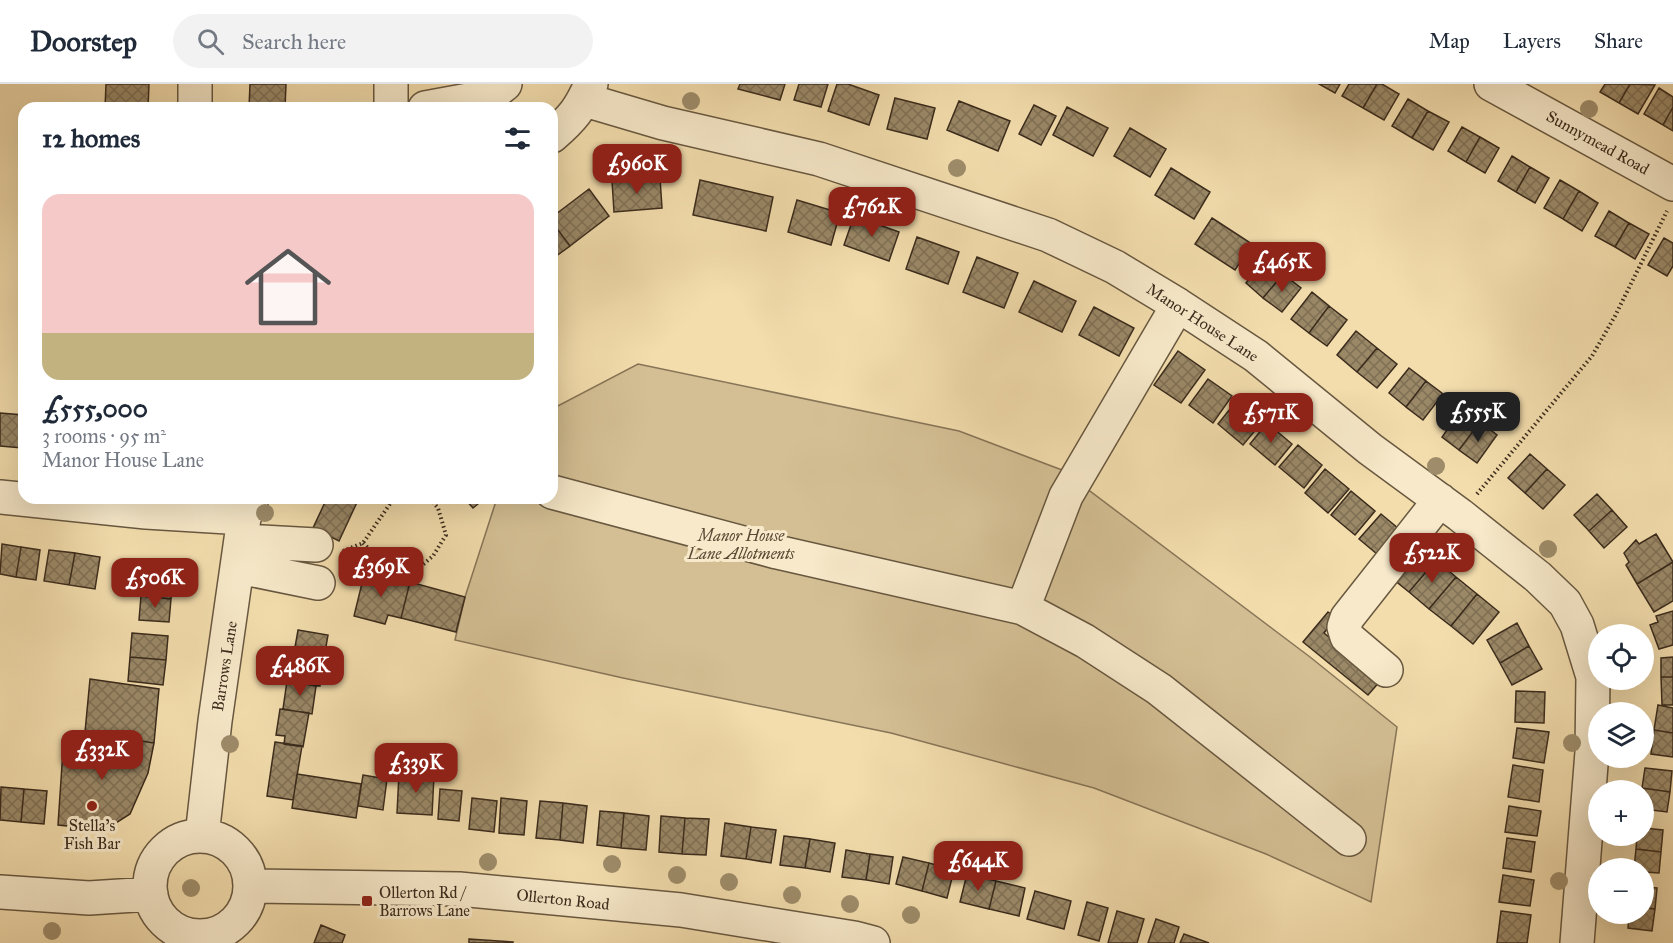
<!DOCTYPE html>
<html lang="en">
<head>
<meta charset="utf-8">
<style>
  body { margin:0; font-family:"IM FELL Great Primer",serif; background:#f2f2f3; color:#1f2937; height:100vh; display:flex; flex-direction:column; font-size:22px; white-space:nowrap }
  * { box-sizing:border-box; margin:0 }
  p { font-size:20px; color:#747a83 }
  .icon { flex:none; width:33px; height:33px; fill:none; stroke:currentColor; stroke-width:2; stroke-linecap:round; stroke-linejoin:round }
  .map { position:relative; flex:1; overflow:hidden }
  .panel { position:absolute; left:18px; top:18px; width:540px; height:402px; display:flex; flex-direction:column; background:#fff; border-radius:18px; box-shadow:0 6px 24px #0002 }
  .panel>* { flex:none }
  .controls { position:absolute; left:1588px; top:540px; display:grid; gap:12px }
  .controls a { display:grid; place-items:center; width:66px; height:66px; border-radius:50%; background:#fff; box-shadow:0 6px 24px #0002; font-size:30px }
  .price { position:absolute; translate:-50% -51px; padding:0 14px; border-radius:12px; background:#8f2418; color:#fff; font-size:20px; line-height:39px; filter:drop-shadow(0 2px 3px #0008) }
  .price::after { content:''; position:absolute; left:50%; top:36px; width:18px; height:14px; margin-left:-9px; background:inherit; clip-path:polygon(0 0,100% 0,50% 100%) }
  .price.active { background:#222; color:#fff }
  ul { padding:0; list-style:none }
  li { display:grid; align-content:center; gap:12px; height:318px; padding:0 24px }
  li span { display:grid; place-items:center; height:186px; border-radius:18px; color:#555 }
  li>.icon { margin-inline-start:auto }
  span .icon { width:108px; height:108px; fill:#fffc; stroke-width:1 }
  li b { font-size:26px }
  h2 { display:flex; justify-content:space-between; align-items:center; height:72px; padding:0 24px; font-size:26px }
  header { display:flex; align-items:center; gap:36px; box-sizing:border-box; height:84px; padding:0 30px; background:#fff; border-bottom:2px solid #e0e1e3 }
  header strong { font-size:28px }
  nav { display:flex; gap:33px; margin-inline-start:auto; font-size:21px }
  .search { width:420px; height:54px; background:#f2f2f3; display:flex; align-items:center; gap:15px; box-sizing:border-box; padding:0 21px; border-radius:33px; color:#747a83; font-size:22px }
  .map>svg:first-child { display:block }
  .green { fill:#d4bf94; stroke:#877558; stroke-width:1.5 }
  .building { fill:url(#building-cross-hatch); stroke:#3a2b1c; stroke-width:1.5 }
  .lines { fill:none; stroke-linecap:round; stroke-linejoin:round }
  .minor-casing { stroke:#685840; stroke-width:36 }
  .path { stroke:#3a2b1c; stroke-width:4; stroke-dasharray:1.5 3; stroke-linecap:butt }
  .minor { stroke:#f7e9ca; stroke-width:33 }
  .tree { fill:#9e8c6a }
  .poi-dot { fill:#8f2418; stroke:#f7e9ca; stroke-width:2 }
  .labels { text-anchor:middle; stroke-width:6; stroke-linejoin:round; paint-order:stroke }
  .street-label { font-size:16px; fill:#3a2b1c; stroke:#f7e9ca }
  .park-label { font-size:16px; font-style:italic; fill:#594934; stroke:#f7e9ca }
  .poi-label { font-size:16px; fill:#3a2b1c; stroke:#f7e9ca }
</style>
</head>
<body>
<header>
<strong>Doorstep</strong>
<div class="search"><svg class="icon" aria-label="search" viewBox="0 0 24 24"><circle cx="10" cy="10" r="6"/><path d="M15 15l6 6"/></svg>Search here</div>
<nav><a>Map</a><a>Layers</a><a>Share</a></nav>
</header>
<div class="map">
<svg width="1673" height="859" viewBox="0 0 1673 859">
  <defs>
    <pattern id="building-cross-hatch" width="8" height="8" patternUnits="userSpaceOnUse" patternTransform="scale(1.5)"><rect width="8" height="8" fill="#9a8867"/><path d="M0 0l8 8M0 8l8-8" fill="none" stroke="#7f6f54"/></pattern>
  </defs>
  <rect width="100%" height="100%" fill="#f3ddad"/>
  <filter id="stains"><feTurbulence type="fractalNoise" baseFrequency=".00333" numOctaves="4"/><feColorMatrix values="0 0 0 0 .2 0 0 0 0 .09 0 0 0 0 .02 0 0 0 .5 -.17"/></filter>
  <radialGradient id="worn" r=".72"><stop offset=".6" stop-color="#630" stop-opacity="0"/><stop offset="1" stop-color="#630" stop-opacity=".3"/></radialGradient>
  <path class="green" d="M638 280 959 347 1062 386 1310 573 1397 643 1371 818 1266 770 1094 704 891 649 623 594 455 556 465 513 497 414H552V325Z"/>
  <path class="building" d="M106 0H149L148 24H105Z
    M250 0H286L285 24H249Z
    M740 0H785L780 16 738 5Z
    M799 0H828L821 23 794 16Z
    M837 0H848L879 11 869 41 828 27Z
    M1319 0H1340L1335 9Z
    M1349 0H1377L1363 24 1342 12Z
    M1377 0H1382L1399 10 1384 36 1363 24Z
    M1605 0H1630L1619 19 1600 8Z
    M1630 0 1655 1 1638 30 1619 19Z
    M1659 4 1673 13V23L1663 41 1644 30Z
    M895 14 935 24 927 55 887 45Z
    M1408 15 1428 27 1412 54 1392 42Z
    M959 17 1010 37 998 67 947 46Z
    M1034 21 1056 32 1041 61 1019 50Z
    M1067 23 1108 44 1093 72 1053 51Z
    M1673 23V47L1663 41Z
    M1428 27 1449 38 1433 66 1412 54Z
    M1462 43 1480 53 1466 78 1448 67Z
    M1130 44 1166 65 1150 93 1114 72Z
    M1480 53 1499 64 1485 89 1466 78Z
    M1512 72 1530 83 1516 108 1498 97Z
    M1530 83 1549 94 1535 119 1516 108Z
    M1171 84 1210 108 1194 135 1155 111Z
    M660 94 662 124 614 128 612 97Z
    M700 96 773 113 766 147 693 131Z
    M1560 96 1579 107 1563 135 1544 124Z
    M589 105 609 132 570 162 552 138V133Z
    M1579 107 1598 119 1582 147 1563 135Z
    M797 116 840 129 831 161 788 148Z
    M1609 127 1629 139 1615 163 1595 152Z
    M854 132 899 148 889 177 844 161Z
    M1212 134 1252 160 1235 186 1195 160Z
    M552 138 570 162 552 175Z
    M1629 139 1649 150 1635 175 1615 163Z
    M917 153 959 168 948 200 906 185Z
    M1664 154 1673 159V182L1667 192 1648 181Z
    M977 173 1018 189 1004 224 963 208Z
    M1265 175 1283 190 1263 214 1246 199Z
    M1283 190 1301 204 1282 228 1263 214Z
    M1034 197 1076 217 1062 248 1019 228Z
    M1312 208 1329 222 1309 249 1291 235Z
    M1329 222 1347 236 1327 262 1309 249Z
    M1094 223 1134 244 1119 272 1079 251Z
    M1356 247 1377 264 1357 288 1337 271Z
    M1377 264 1397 280 1377 304 1357 288Z
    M1178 267 1205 286 1181 319 1154 301Z
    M1409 284 1426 297 1406 323 1389 309Z
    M1208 295 1232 312 1213 339 1189 321Z
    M1426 297 1443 310 1423 336 1406 323Z
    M1238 315 1263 337 1243 361 1218 340Z
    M1462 325 1480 338 1459 366 1442 353Z
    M0 329 24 331 22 364 0 362Z
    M1480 338 1497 351 1477 379 1459 366Z
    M1267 339 1292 360 1275 381 1250 360Z
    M1298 361 1322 381 1304 404 1279 383Z
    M1530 370 1547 385 1525 409 1508 394Z
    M1325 385 1349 405 1328 429 1305 409Z
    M1547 385 1565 401 1543 425 1525 409Z
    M1351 407 1375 427 1355 451 1331 431Z
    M1597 410 1612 426 1589 447 1574 431Z
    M327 414H359L339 457 313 444Z
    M464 414H485L473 424Z
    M1612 426 1627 443 1604 464 1589 447Z
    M1381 430 1404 449 1383 475 1359 455Z
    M1656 450 1673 478 1637 500 1626 481 1629 478 1624 469 1636 456 1639 460Z
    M2 460 21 463 16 493 0 490Z
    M1416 460 1436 476 1409 508 1389 492Z
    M21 463 40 466 36 496 16 493Z
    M49 466 75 469 69 501 44 497Z
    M75 469 100 473 95 505 69 501Z
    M1436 476 1456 493 1429 525 1409 508Z
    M1673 478V517L1654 528 1637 500Z
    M365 487 410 498 401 534 388 531 385 540 354 532Z
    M143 489 173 491 171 515 141 512Z
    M1456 493 1477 510 1451 542 1429 525Z
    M410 498 465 513 456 548 401 534Z
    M1477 510 1499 528 1473 560 1451 542Z
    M141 512 171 515 169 538 139 536Z
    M1673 527V561L1659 565 1650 541 1658 538 1656 532Z
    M1328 528 1336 534 1324 549 1381 596 1368 611 1303 558Z
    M1517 539 1529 562 1500 579 1487 556Z
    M298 546 328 551 324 574 294 569Z
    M132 549 168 552 166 576 130 573Z
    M1529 562 1542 585 1512 601 1500 579Z
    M294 569 324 574 320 602 290 598Z
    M130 573 166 576 163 601 128 597Z
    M1673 573V593H1661V574Z
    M1661 593H1673V621H1662Z
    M90 595 159 605 154 659 85 648Z
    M287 597 316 602 312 630 283 625Z
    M1516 607 1545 608 1544 639 1515 638Z
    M1658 621 1673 624V649L1654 646Z
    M280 625 309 629 303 663 284 660 285 652 276 651Z
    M1517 644 1549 648 1544 679 1513 674Z
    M1654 646 1673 649V673L1651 670Z
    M85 648 154 659 148 689 130 730 105 746 58 741 63 666 84 670Z
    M275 658 302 662 293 716 267 712Z
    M1513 681 1543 686 1539 718 1508 713Z
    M1645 684 1672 687 1670 708 1642 704Z
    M297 690 361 700 356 734 292 724Z
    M399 690 434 692 432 731 397 729Z
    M363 691 387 695 383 726 358 722Z
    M1 703 24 705 21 738 0 736Z
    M1642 704 1670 708 1667 728 1644 725Z
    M24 705 47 707 44 740 21 738Z
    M440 705 462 707 459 737 438 735Z
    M472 714 497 717 494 748 469 745Z
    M501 714 527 717 524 751 499 749Z
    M540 717 563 719 560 756 536 754Z
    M563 719 587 722 583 759 560 756Z
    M1509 722 1541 727 1537 752 1505 748Z
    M600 727 624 729 621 764 597 761Z
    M624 729 649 732 646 766 621 764Z
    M661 732 685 734 682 770 659 768Z
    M685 734 709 735 706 771 682 770Z
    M725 739 751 743 746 775 721 772Z
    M751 743 776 746 771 779 746 775Z
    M1644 744 1663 746 1661 768 1636 765 1637 752H1644Z
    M784 752 810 755 805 784 780 781Z
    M1507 754 1535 758 1531 788 1503 784Z
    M810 755 835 759 830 788 805 784Z
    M1636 765 1661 768 1659 789 1644 788V784H1634Z
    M846 766 870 770 866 796 842 793Z
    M870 770 893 773 889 800 866 796Z
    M903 773 929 779 922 807 896 800Z
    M929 779 954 786 947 814 922 807Z
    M967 790 996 797 989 825 960 818Z
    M1503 791 1534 796 1530 822 1499 818Z
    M996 797 1025 804 1019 832 989 825Z
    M1644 803 1657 804 1655 825 1644 824Z
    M1035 807 1071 817 1064 845 1027 835Z
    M1087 818 1108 824 1099 857 1078 851Z
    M1644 824 1655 825 1652 847 1628 844 1629 830H1644Z
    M1117 827 1144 835 1137 859H1108Z
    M1501 827 1531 831 1527 859H1497Z
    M1156 835 1179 843 1174 859H1148Z
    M321 841 345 851 342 859H314Z
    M1184 850 1209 859H1180Z
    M469 855 513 858V859H469Z"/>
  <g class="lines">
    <defs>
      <path id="minor" d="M391 0V24
        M1491 0 1673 100
        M585 16 663 39 819 75 1048 151 1115 183 1178 221 1256 272 1370 365 1460 431 1538 493 1565 519 1577 541 1593 593 1592 668 1577 859
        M195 24V0
        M425 24 490 12 505 0
        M552 52C573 34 580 25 591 0
        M1178 221 1066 412 1023 524 1085 557 1159 605 1349 755
        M552 408 777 468 1023 524
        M0 413 146 428 244 434
        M242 457 316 461
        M239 483 318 499
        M1386 586 1347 553 1344 543 1347 534 1440 416
        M202 752 215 637 244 434 252 414
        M150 802a50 50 0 1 1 100 0a50 50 0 1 1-100 0Z
        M250 802 459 805 681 826 854 854 873 859
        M0 808 89 814 151 810"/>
    </defs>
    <use href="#minor" class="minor-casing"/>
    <path class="path" d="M1477 410 1592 272 1615 232 1667 127
      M363 459 380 475 414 488 433 472 446 451 438 424 429 414
      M343 467 363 459 394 414"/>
    <use href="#minor" class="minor"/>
  </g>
  <g class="tree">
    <circle cx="691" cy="17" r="9"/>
    <circle cx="1589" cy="25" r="9"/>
    <circle cx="957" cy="84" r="9"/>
    <circle cx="1436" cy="382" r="9"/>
    <circle cx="265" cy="429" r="9"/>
    <circle cx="1548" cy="465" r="9"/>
    <circle cx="1572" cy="659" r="9"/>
    <circle cx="230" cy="660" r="9"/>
    <circle cx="488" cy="778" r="9"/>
    <circle cx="612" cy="780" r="9"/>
    <circle cx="677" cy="791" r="9"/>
    <circle cx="1559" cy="797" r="9"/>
    <circle cx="729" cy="798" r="9"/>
    <circle cx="191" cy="804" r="9"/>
    <circle cx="792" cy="811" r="9"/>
    <circle cx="850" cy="820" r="9"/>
    <circle cx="911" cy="831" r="9"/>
    <circle cx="52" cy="847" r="9"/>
  </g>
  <g class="poi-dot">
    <circle cx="92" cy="722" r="6"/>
    <rect x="361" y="811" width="12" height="12" rx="3"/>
  </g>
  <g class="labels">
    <g class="street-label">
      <text transform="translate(1598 58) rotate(29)" y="6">Sunnymead Road</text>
      <text transform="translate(1203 238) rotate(33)" y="6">Manor House Lane</text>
      <text transform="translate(224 582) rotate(-81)" y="6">Barrows Lane</text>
      <text transform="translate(563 815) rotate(6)" y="6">Ollerton Road</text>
    </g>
    <g class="park-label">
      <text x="741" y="457">Manor House<tspan x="741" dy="18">Lane Allotments</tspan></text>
    </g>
    <g class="poi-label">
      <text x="92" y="747">Stella's<tspan x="92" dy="18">Fish Bar</tspan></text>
      <text x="379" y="814" text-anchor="start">Ollerton Rd /<tspan x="379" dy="18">Barrows Lane</tspan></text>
    </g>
  </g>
  <rect width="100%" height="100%" filter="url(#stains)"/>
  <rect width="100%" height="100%" fill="url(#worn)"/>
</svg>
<div class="controls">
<a><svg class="icon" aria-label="locate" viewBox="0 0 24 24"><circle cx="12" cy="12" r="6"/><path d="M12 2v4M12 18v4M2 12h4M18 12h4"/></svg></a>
<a><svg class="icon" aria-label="layers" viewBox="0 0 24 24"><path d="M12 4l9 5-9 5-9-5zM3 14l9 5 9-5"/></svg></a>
<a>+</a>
<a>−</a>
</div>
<b class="price" style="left:637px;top:111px">£960K</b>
<b class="price" style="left:872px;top:154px">£762K</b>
<b class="price" style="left:1282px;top:209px">£465K</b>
<b class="price active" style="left:1478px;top:359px">£555K</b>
<b class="price" style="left:1271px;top:360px">£571K</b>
<b class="price" style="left:1432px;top:500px">£522K</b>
<b class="price" style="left:381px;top:514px">£369K</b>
<b class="price" style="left:155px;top:525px">£506K</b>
<b class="price" style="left:300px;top:613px">£486K</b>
<b class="price" style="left:102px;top:697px">£332K</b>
<b class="price" style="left:416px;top:710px">£339K</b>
<b class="price" style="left:978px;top:808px">£644K</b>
<section class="panel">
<h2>12 homes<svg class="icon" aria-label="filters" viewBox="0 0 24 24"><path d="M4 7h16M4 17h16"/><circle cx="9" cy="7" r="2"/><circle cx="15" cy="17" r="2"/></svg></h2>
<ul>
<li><span style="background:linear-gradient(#f6c9c9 75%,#c2b280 0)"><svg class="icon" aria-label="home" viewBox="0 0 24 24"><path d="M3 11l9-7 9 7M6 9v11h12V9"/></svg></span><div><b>£555,000</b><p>3 rooms · 95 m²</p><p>Manor House Lane</p></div></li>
</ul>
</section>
</div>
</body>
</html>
